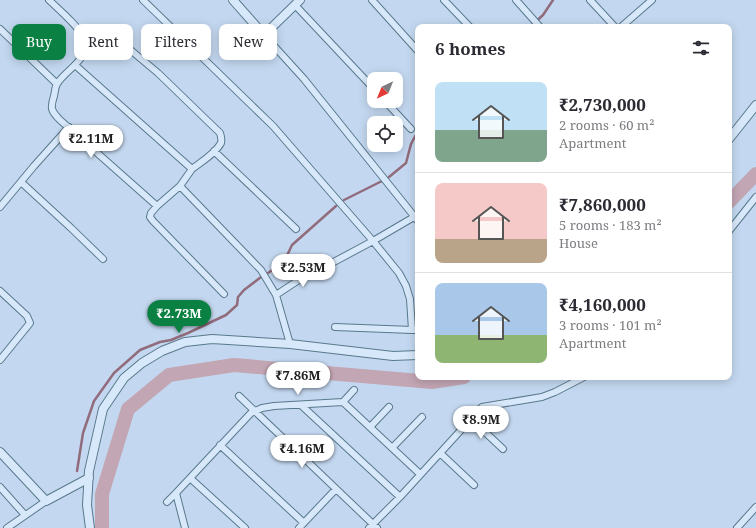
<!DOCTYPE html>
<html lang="en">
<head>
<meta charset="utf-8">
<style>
  body { margin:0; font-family:"Noto Serif",serif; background:#f2f2f3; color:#2b2b33; height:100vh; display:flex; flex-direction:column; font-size:15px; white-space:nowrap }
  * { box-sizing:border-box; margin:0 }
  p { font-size:13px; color:#7c7c81 }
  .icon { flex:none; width:22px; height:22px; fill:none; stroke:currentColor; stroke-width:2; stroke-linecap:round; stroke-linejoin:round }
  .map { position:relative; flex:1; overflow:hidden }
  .drawer { position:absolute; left:415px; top:24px; width:317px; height:356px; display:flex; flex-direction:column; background:#fff; border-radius:8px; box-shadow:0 2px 10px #0003 }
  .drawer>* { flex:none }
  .banner { position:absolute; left:12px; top:24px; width:343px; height:36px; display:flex; gap:8px }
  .needle { width:26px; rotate:223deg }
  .controls { position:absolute; left:367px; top:72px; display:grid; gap:8px }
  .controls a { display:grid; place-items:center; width:36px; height:36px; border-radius:8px; background:#fff; box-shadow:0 2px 10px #0003; font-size:20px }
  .price { position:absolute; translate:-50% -34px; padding:0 9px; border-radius:14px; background:#fff; color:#222; font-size:13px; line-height:26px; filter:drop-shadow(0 1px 2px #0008) }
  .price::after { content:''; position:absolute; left:50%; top:24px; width:12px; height:9px; margin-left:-6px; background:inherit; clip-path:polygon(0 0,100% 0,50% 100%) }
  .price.current { background:#0b8043; color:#fff }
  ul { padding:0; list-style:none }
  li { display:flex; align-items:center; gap:12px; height:100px; padding:0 20px }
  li+li { border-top:1px solid #e1e1e2 }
  li span { display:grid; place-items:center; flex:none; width:112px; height:80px; border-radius:8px; color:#555 }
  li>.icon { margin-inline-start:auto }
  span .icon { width:48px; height:48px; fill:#fffc; stroke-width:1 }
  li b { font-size:17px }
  h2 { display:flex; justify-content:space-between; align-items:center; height:48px; padding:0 20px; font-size:17px }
  .chip { padding:0 14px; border-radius:8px; background:#fff; box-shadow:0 2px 10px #0003; font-size:14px; line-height:36px }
  .chip.current { background:#0b8043; color:#fff }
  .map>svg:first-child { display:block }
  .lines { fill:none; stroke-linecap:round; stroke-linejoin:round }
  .stream { stroke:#916c7c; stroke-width:2.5 }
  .river { stroke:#c3a6b3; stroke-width:14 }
  .minor-casing { stroke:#59798b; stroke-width:8 }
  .tertiary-casing { stroke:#59798b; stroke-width:10 }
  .minor { stroke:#d7e8fa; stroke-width:6 }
  .tertiary { stroke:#d7e8fa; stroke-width:8 }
</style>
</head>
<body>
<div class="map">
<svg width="756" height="528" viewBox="0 0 756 528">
  <rect width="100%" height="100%" fill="#c3d8f0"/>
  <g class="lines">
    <path class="stream" d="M530 27 543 15 553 0
      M389 177 406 163 411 144 418 131
      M344 200 382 181
      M268 273 284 262 292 245 336 206
      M77 471 83 433 94 401 114 373 140 350 160 342 171 340 188 333 226 315 237 305 238 297 244 290 261 277"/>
    <path class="river" d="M729 202 756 174
      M102 528V494L128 409 169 375 234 365 432 382 464 377"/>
    <defs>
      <path id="minor" d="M49 0C58 9 80 27 84 39 91 59 65 70 57 84 55 87 55 92 54 96 50 108 51 111 60 120L157 206 151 213 150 217 153 221 224 294
        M143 0 273 126 373 241 330 264 320 266 276 295
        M372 0 418 51
        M444 0 470 27
        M516 0 540 27
        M590 0 615 27
        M295 5 374 89
        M621 27 652 0
        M0 29 57 84
        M264 35 304 79 418 221
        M85 49 113 40 117 39 121 42 158 73 220 133C221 136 222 139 221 143 215 154 201 162 192 169
        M75 65 192 169 180 186 261 270 276 295 290 344
        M385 101 411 129
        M214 151 296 229
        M21 182 71 228 103 259
        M157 206 180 186
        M0 207 34 166 69 127
        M414 217 373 241 399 273 406 286 410 299 412 330H418
        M729 231 756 197
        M0 291 27 316 30 323 0 360
        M335 327 412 330
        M239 396 377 528
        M343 402 420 474
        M301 405 400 497
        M471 419 503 449
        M370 427 389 407
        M220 445 304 523
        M392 448 422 417
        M440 453 474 485
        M190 478 245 528
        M0 487 25 515
        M167 502 176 493
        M7 528 46 501
        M185 528 176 493 251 413 262 408 274 406 343 402 354 390
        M299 528 336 489
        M369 528 400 497 482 407 542 397 555 392 584 377
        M737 528 756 507"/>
      <path id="tertiary" d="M233 0 264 35 300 0
        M729 139 756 105
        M0 452 46 501 89 478
        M90 528 87 505 89 471 103 409 124 378 142 363 162 351 185 342 212 339 290 344 393 356 418 355"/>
    </defs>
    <use href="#minor" class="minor-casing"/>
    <use href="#tertiary" class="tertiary-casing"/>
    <use href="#minor" class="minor"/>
    <use href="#tertiary" class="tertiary"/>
  </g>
</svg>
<div class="controls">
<a><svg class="needle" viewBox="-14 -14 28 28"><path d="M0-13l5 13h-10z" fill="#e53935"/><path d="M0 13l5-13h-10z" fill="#7c7c81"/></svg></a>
<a><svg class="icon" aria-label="locate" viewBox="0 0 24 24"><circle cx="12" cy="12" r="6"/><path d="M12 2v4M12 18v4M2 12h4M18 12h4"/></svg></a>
</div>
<b class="price" style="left:91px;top:159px">₹2.11M</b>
<b class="price" style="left:303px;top:288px">₹2.53M</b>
<b class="price current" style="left:179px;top:334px">₹2.73M</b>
<b class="price" style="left:298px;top:396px">₹7.86M</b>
<b class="price" style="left:481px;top:440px">₹8.9M</b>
<b class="price" style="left:302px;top:469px">₹4.16M</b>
<div class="banner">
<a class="chip current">Buy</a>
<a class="chip">Rent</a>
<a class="chip">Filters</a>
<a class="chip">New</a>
</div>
<section class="drawer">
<h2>6 homes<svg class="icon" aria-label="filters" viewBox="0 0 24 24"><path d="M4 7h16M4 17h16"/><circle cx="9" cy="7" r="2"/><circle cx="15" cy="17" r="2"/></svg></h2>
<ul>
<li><span style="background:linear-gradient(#bfe0f5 60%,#7fa58c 0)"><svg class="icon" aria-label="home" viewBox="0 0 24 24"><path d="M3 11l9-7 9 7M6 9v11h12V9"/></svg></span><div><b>₹2,730,000</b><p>2 rooms · 60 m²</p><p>Apartment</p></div></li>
<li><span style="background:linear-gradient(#f6c9c9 70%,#b9a48a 0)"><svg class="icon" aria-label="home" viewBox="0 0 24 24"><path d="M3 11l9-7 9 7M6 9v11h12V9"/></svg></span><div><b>₹7,860,000</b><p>5 rooms · 183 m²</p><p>House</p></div></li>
<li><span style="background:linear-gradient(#a9c7e8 65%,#8fb573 0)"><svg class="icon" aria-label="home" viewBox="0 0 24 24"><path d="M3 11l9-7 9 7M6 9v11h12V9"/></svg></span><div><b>₹4,160,000</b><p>3 rooms · 101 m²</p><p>Apartment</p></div></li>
</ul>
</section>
</div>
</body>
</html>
